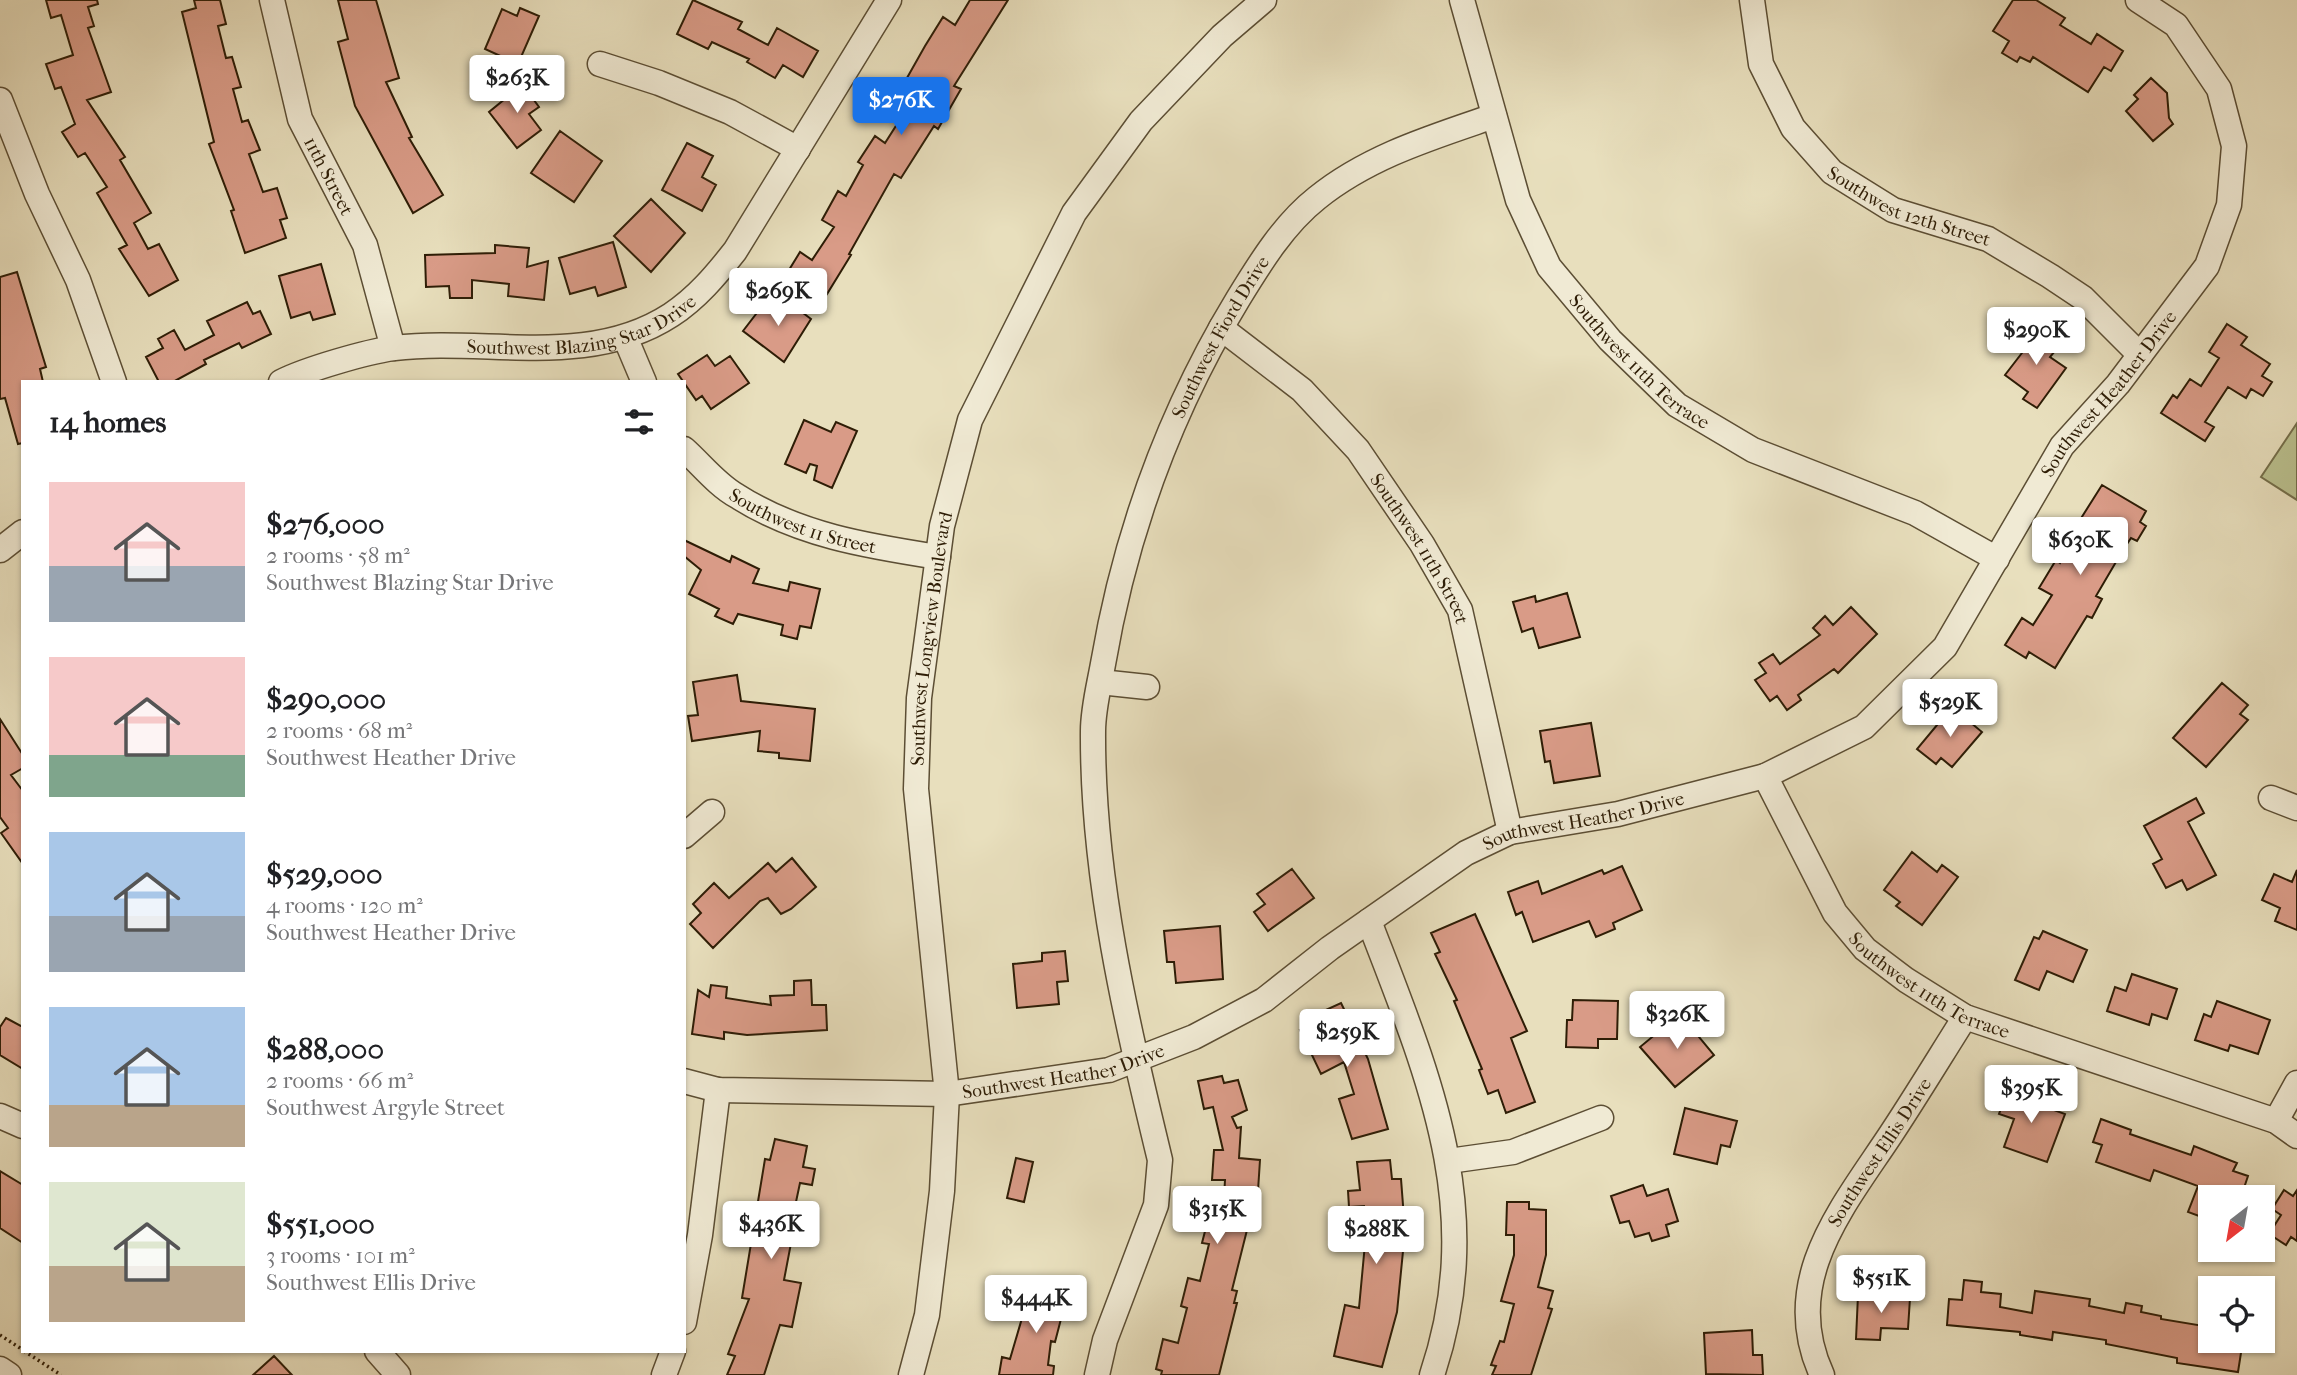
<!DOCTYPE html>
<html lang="en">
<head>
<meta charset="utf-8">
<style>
  body { margin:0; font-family:"IM FELL French Canon",serif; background:#f6f6f6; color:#202124; height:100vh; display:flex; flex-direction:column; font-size:26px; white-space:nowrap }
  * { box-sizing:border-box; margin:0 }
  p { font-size:23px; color:#757577 }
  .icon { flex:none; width:38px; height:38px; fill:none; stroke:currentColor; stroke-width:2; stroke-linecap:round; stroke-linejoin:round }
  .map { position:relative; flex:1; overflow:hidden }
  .sheet { position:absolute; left:21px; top:380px; width:665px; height:973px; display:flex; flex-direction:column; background:#fff; border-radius:0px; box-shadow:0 2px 5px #0004 }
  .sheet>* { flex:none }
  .needle { width:46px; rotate:211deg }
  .fabs { position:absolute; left:2198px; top:1185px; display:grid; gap:14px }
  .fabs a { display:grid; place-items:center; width:77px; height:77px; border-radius:0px; background:#fff; box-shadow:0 2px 5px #0004; font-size:35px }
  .price { position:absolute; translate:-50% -60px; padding:0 16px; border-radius:7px; background:#fff; color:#222; font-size:23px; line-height:46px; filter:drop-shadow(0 2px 4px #0008) }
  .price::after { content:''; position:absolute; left:50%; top:42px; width:21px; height:16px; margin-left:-10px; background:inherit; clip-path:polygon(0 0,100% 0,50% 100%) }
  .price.selected { background:#1a73e8; color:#fff }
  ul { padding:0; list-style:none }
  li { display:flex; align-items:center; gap:21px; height:175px; padding:0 28px }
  li span { display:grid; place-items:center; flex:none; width:196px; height:140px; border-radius:0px; color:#555 }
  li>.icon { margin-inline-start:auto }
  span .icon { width:84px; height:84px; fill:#fffc; stroke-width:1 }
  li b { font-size:30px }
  h2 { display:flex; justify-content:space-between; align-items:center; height:84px; padding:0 28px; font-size:30px }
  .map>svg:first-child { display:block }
  .green { fill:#bac08e; stroke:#746e4a; stroke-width:2 }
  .building { fill:#d99b87; stroke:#2e1d06; stroke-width:2 }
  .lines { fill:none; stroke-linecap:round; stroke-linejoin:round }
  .minor-casing { stroke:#5c4e34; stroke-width:27 }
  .path { stroke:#2e1d06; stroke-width:3.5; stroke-dasharray:2 3.5; stroke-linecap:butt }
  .minor { stroke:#f0ead4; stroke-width:24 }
  .labels { text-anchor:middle; stroke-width:7; stroke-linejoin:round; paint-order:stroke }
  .street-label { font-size:19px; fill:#2e1d06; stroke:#f0ead4 }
</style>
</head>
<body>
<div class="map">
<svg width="2297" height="1375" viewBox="0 0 2297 1375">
  <rect width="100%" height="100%" fill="#e8dfbd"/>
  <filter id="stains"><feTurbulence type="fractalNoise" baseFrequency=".00286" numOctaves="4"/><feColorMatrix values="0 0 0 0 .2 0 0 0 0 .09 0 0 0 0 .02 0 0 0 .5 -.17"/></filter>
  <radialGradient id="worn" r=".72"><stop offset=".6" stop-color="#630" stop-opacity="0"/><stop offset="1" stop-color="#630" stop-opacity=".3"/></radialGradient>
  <path class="green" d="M2297 423V500L2261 477Z"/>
  <path class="building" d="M46 0H97L98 4 88 7 94 26 88 28 111 92 87 100 125 157 120 160 151 213 134 223 148 249 159 244 178 280 149 296 119 249 127 245 97 193 107 187 85 153 78 157 62 132 75 124 61 87 55 89 46 64 73 55 61 15 51 18Z
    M194 0H220L226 24 218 26 226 58 232 57 241 87 233 89 242 122 248 120 260 150 249 154 263 192 277 188 287 218 280 220 286 238 245 253 231 211 234 210 209 144 214 142 182 12 196 8Z
    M338 0H376L399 78 386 82 412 137 409 138 443 195 413 213 355 106 338 42 348 39Z
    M693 0 742 22 738 29 768 45 777 28 818 51 803 77 783 65 775 78 747 62 749 59 712 42 708 49 677 34Z
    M970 0H1008L954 86 961 89 938 129 934 126 901 178 894 174 849 254 851 255 827 294 789 270 800 252 812 260 834 227 822 220 838 191 846 196 863 165 858 162 875 136 885 143 906 110 897 105 907 88 903 85 925 46 943 17 955 25Z
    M2013 0H2036L2065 18 2060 25 2091 44 2097 34 2123 51 2111 71 2104 67 2088 92 2033 57 2030 62 2020 57 2017 62 2002 53 2009 41 1993 31Z
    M520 8 539 16 518 64 485 49 502 9 517 16Z
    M2151 78 2167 93 2169 118 2173 124 2153 141 2126 111 2138 99 2134 95Z
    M520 81 539 107 529 114 541 130 517 148 489 112 506 98 503 94Z
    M560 131 602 161 574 202 531 173Z
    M687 143 713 156 702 177 716 185 702 211 662 190Z
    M651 199 685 233 651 272 614 236Z
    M613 242 626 287 598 296 595 287 570 294 559 258Z
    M495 245 529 248 527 267 548 261 544 300 508 296 509 284 472 280V298H450L449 286 426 287 425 255 495 253Z
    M321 264 335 314 313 320 310 312 291 318 279 276Z
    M17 272 46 367 40 369 43 382H23V443L18 444 5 398 0 399V277Z
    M782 297 811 319 784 362 743 331 763 305 770 312Z
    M247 302 253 314 260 311 271 334 242 348 239 343 204 360 206 364 173 382H159L146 357 163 348 158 339 174 330 185 350 214 335 207 321Z
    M2227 324 2247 337 2241 345 2270 364 2262 376 2272 382 2263 396 2251 389 2246 398 2228 387 2205 422 2214 427 2205 441 2161 413 2173 395 2177 398 2190 379 2201 386 2219 358 2209 352Z
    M2033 327 2059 346 2050 357 2066 368 2037 408 2023 399 2028 392 2005 375 2025 349 2020 345Z
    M707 355 715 366 730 356 749 383 711 409 702 396 696 400 678 374Z
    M804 420 831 432 836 422 857 431 832 488 814 480 817 466 810 464 806 473 785 464Z
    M2102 485 2146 511 2140 522 2146 526 2137 541 2131 538 2123 550 2096 596 2102 599 2092 618 2087 616 2055 668 2029 652 2026 658 2005 645 2022 618 2033 625 2052 595 2039 588 2056 560 2060 563 2077 534 2073 531Z
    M684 540 730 562 732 556 759 569 753 583 788 591 790 582 820 589 811 628 800 626 797 639 781 635 783 625 738 614 733 624 715 616 719 609 689 594 701 570 684 556Z
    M1567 593 1580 637 1539 648 1533 628 1522 632 1513 602 1535 596 1536 602Z
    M1851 607 1877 634 1838 673 1834 669 1798 695 1801 700 1787 710 1777 696 1770 701 1755 680 1766 673 1759 663 1773 654 1780 664 1820 635 1813 628 1825 616 1833 625Z
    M737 675 741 701 815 709 810 761 779 758V753L758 751 760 731 692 741 688 716 698 715 693 682Z
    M2222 683 2248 705 2240 714 2248 720 2206 767 2173 738Z
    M1952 707 1982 732 1952 767 1941 758 1936 764 1917 749Z
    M0 719 23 755V768L11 775 23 791V864L1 833 8 828 0 817Z
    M1591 723 1600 776 1554 783 1550 761 1545 762 1540 731Z
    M2196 798 2204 813 2188 822 2216 875 2187 890 2182 880 2166 888 2153 864 2162 859 2144 826Z
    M1912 852 1937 872 1942 865 1958 877 1922 925 1896 906 1900 902 1884 890Z
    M792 858 816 887 791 909 781 914 768 898 760 901 713 948 690 924 701 913 693 904 714 883 729 898 768 863 776 872Z
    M1622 866 1642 910 1613 923 1615 929 1596 937 1589 921 1533 942 1522 912 1516 915 1508 892 1538 881 1542 894 1602 870 1604 874Z
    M1292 869 1314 898 1268 931 1254 912 1265 904 1257 894Z
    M2297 870V930L2275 921 2280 908 2262 900 2274 874 2292 882Z
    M1475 914 1527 1031 1511 1038 1535 1102 1506 1113 1498 1090 1488 1094 1479 1070 1482 1069 1454 1001 1457 1000 1435 954 1440 952 1431 933Z
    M1220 926 1223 979 1176 983 1174 962H1167L1164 931Z
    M2043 931 2087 950 2073 982 2047 971 2039 990 2015 980 2034 937 2039 939Z
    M1065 951 1068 981 1057 982 1059 1004 1017 1008 1013 964 1042 961V953Z
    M2132 974 2177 989 2167 1019 2152 1014 2149 1025 2107 1011 2115 987 2126 991Z
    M811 980 812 1005H826L827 1030 747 1035 724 1032V1039L692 1034 698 990 709 997 711 985 727 987 726 998 771 1005 770 996 794 995V981Z
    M1573 1000 1618 1001 1617 1039H1598V1048L1566 1047 1567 1020H1572Z
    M2217 1001 2270 1020 2258 1054 2230 1045 2228 1051 2195 1040 2204 1014 2211 1017Z
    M1341 1003 1368 1059 1388 1129 1352 1139 1339 1099 1354 1094 1344 1062 1321 1074 1300 1030 1320 1020 1317 1014Z
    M1680 1014 1714 1055 1675 1087 1640 1047Z
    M6 1018 23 1027V1069L0 1055V1027Z
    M1222 1076 1224 1083 1238 1080 1247 1110 1232 1117 1237 1128 1241 1127 1239 1158 1260 1160 1257 1206H1253L1232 1290 1237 1291 1234 1303H1237L1219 1375H1161L1162 1371 1156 1369 1163 1339 1178 1343 1187 1308 1181 1306 1188 1278 1200 1281 1209 1244 1202 1243 1210 1212 1223 1215 1225 1180H1212L1214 1150H1223L1213 1107 1204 1109 1198 1081Z
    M2009 1088 2042 1100 2040 1105 2065 1114 2047 1162 2004 1147 2014 1119 1999 1114Z
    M1685 1108 1737 1121 1730 1147 1721 1145 1717 1164 1674 1154Z
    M2101 1119 2131 1130 2130 1134 2191 1155 2194 1146 2237 1163 2233 1171 2248 1176 2241 1197H2210V1220L2188 1212 2198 1186 2154 1170 2150 1181 2096 1162 2102 1145 2093 1142Z
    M775 1139 807 1146 803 1167 815 1169 812 1185 800 1183 793 1216 796 1217 784 1280 801 1283 792 1327 780 1325 764 1375H727L735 1356 728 1354 749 1299 742 1298 765 1159 770 1160Z
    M1016 1158 1033 1162 1024 1202 1007 1198Z
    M1390 1160 1392 1179H1401L1405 1231 1397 1312 1382 1367 1334 1356 1345 1305 1359 1308 1366 1233 1364 1206 1349 1207 1348 1191 1360 1190 1357 1162Z
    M0 1171 23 1185V1243L0 1228Z
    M1643 1185 1647 1196 1668 1189 1678 1221 1666 1225 1669 1236 1652 1241 1649 1233 1635 1237 1629 1221 1620 1223 1611 1196Z
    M2284 1190 2293 1196 2297 1190V1241L2291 1237 2286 1245 2269 1234 2281 1215 2272 1209Z
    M1507 1202H1529V1209L1546 1210V1255L1538 1287 1553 1291 1548 1308 1552 1309 1531 1375H1492L1496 1366 1491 1365 1500 1341 1504 1342 1514 1304 1501 1301 1514 1255V1235H1506Z
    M1964 1280 1982 1282 1981 1292 2001 1294 2000 1307 2032 1313 2035 1291 2090 1299 2089 1306 2124 1313 2126 1303 2142 1306 2141 1312 2161 1316V1319L2210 1327V1340H2243L2238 1372 2177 1363V1358L2106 1344V1340L2053 1332 2052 1340 2020 1335V1332L1947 1325 1949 1299 1962 1300Z
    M1046 1286 1068 1292 1055 1342 1051 1341 1048 1365 1054 1366 1053 1375H999L1002 1357 1010 1359 1030 1291 1044 1294Z
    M1858 1295 1910 1298 1908 1329 1881 1328 1880 1340 1856 1339Z
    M1752 1330 1753 1355H1762L1763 1375 1706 1374 1704 1333Z
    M274 1356 292 1375H253Z"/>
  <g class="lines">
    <defs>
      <g id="minor">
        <path id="s1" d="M272 0 300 119 365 245 393 348"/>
        <path id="s2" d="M1462 0 1518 200 1549 267 1610 340 1677 405 1753 450 1915 513 1997 559"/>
        <path id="s3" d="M1752 0 1761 64 1793 128 1832 172 1893 210 1988 239 2050 276 2083 298 2140 355"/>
        <path d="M600 64 659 83 730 112 798 149"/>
        <path d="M0 100 37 194 78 280 114 382"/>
        <path id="s4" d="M1221 328 1302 390 1358 450 1422 544 1460 610 1510 832"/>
        <path d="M625 337 644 382"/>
        <path id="s5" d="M281 382C307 369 366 352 394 348 486 337 588 369 671 315 697 298 716 275 735 251L889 0"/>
        <path id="s6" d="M684 449C701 464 717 485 737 496 798 535 867 546 938 557"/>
        <path d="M0 550 23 532"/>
        <path d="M1100 682 1147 687"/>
        <path id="s7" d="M1765 776 1835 913 1865 949 1906 980 1965 1017 2276 1121 2297 1136"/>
        <path d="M2271 798 2297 808"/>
        <path d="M684 836 712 812"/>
        <path d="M1369 921C1428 1075 1488 1209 1432 1375"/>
        <path id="s8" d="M684 1081 718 1090 947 1094 1109 1070 1194 1037 1264 1000 1330 948 1466 853 1510 832 1618 814 1765 776 1864 727 1945 647 2062 446 2118 384 2207 266 2229 205 2234 146 2219 89 2176 25 2138 0"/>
        <path d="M0 1116 23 1126"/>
        <path d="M2276 1121 2297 1083"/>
        <path d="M1449 1161 1513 1152 1601 1118"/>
        <path d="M684 1322 700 1235 718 1090"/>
        <path d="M377 1351 398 1375"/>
        <path d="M0 1369 9 1375"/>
        <path d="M664 1375 673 1351"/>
        <path id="s9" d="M911 1375 927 1315 942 1191 947 1094 916 789 919 698 942 526 970 420 1074 213 1141 121 1222 36 1264 0"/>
        <path id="s10" d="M1097 1375 1105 1340 1156 1205 1160 1160C1126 1019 1092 877 1093 731 1093 709 1099 686 1103 664 1125 535 1170 411 1238 299 1260 263 1284 224 1317 198 1369 156 1433 137 1494 116"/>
        <path id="s11" d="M1822 1375C1778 1280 1844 1206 1893 1131 1918 1093 1941 1055 1965 1017"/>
      </g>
    </defs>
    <use href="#minor" class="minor-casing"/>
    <path class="path" d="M0 1335 23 1350
      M24 1351 61 1375"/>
    <use href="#minor" class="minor"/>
  </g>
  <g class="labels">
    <g class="street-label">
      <text dy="7" stroke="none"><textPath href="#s1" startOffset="186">11th Street</textPath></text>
      <text dy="7" stroke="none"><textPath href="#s3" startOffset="280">Southwest 12th Street</textPath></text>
      <text dy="7" stroke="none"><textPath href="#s5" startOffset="310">Southwest Blazing Star Drive</textPath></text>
      <text dy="7" stroke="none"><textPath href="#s10" startOffset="1078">Southwest Fiord Drive</textPath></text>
      <text dy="7" stroke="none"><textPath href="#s2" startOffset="413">Southwest 11th Terrace</textPath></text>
      <text dy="7" stroke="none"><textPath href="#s8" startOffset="1685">Southwest Heather Drive</textPath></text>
      <text dy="7" stroke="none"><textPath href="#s6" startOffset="142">Southwest 11 Street</textPath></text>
      <text dy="7" stroke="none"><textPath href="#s4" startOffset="301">Southwest 11th Street</textPath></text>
      <text dy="7" stroke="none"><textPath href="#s9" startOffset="742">Southwest Longview Boulevard</textPath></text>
      <text dy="7" stroke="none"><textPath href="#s8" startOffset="971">Southwest Heather Drive</textPath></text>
      <text dy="7" stroke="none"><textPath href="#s7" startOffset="275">Southwest 11th Terrace</textPath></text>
      <text dy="7" stroke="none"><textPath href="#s8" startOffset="383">Southwest Heather Drive</textPath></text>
      <text dy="7" stroke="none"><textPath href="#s11" startOffset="243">Southwest Ellis Drive</textPath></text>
    </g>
  </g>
  <rect width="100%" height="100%" filter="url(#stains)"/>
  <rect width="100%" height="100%" fill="url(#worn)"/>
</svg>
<div class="fabs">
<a><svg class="needle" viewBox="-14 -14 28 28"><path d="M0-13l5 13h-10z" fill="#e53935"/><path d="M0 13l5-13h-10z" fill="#757577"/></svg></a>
<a><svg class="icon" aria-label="locate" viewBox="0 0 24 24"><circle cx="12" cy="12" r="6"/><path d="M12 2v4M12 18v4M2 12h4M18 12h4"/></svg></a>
</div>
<b class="price" style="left:517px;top:115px">$263K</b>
<b class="price selected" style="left:901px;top:137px">$276K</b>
<b class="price" style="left:778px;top:328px">$269K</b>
<b class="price" style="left:2036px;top:367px">$290K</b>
<b class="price" style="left:2080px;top:577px">$630K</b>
<b class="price" style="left:1950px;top:739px">$529K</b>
<b class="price" style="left:1677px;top:1051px">$326K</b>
<b class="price" style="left:1347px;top:1069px">$259K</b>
<b class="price" style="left:2031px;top:1125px">$395K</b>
<b class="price" style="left:1217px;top:1246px">$315K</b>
<b class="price" style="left:771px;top:1261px">$436K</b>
<b class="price" style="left:1376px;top:1266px">$288K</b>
<b class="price" style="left:1881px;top:1315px">$551K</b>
<b class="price" style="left:1036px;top:1335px">$444K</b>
<section class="sheet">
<h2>14 homes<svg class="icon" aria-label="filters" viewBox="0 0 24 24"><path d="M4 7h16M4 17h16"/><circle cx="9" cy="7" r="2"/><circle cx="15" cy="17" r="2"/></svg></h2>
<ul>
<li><span style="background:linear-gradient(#f6c9c9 60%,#9aa5b1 0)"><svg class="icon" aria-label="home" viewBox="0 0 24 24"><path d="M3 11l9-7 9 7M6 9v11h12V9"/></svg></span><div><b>$276,000</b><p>2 rooms · 58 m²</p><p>Southwest Blazing Star Drive</p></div></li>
<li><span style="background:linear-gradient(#f6c9c9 70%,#7fa58c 0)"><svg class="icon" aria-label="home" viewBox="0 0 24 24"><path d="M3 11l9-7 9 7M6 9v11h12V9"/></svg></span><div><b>$290,000</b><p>2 rooms · 68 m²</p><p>Southwest Heather Drive</p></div></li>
<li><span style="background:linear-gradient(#a9c7e8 60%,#9aa5b1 0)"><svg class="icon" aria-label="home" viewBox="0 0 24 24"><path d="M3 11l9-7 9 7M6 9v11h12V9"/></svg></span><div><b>$529,000</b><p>4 rooms · 120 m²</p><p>Southwest Heather Drive</p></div></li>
<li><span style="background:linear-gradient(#a9c7e8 70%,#b9a48a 0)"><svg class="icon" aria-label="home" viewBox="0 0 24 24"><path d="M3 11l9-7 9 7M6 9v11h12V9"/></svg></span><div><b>$288,000</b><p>2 rooms · 66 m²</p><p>Southwest Argyle Street</p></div></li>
<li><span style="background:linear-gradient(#dfe7d0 60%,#b9a48a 0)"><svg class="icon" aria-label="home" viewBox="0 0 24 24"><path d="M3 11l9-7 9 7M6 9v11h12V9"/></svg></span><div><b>$551,000</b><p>3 rooms · 101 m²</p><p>Southwest Ellis Drive</p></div></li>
</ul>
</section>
</div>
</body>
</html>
